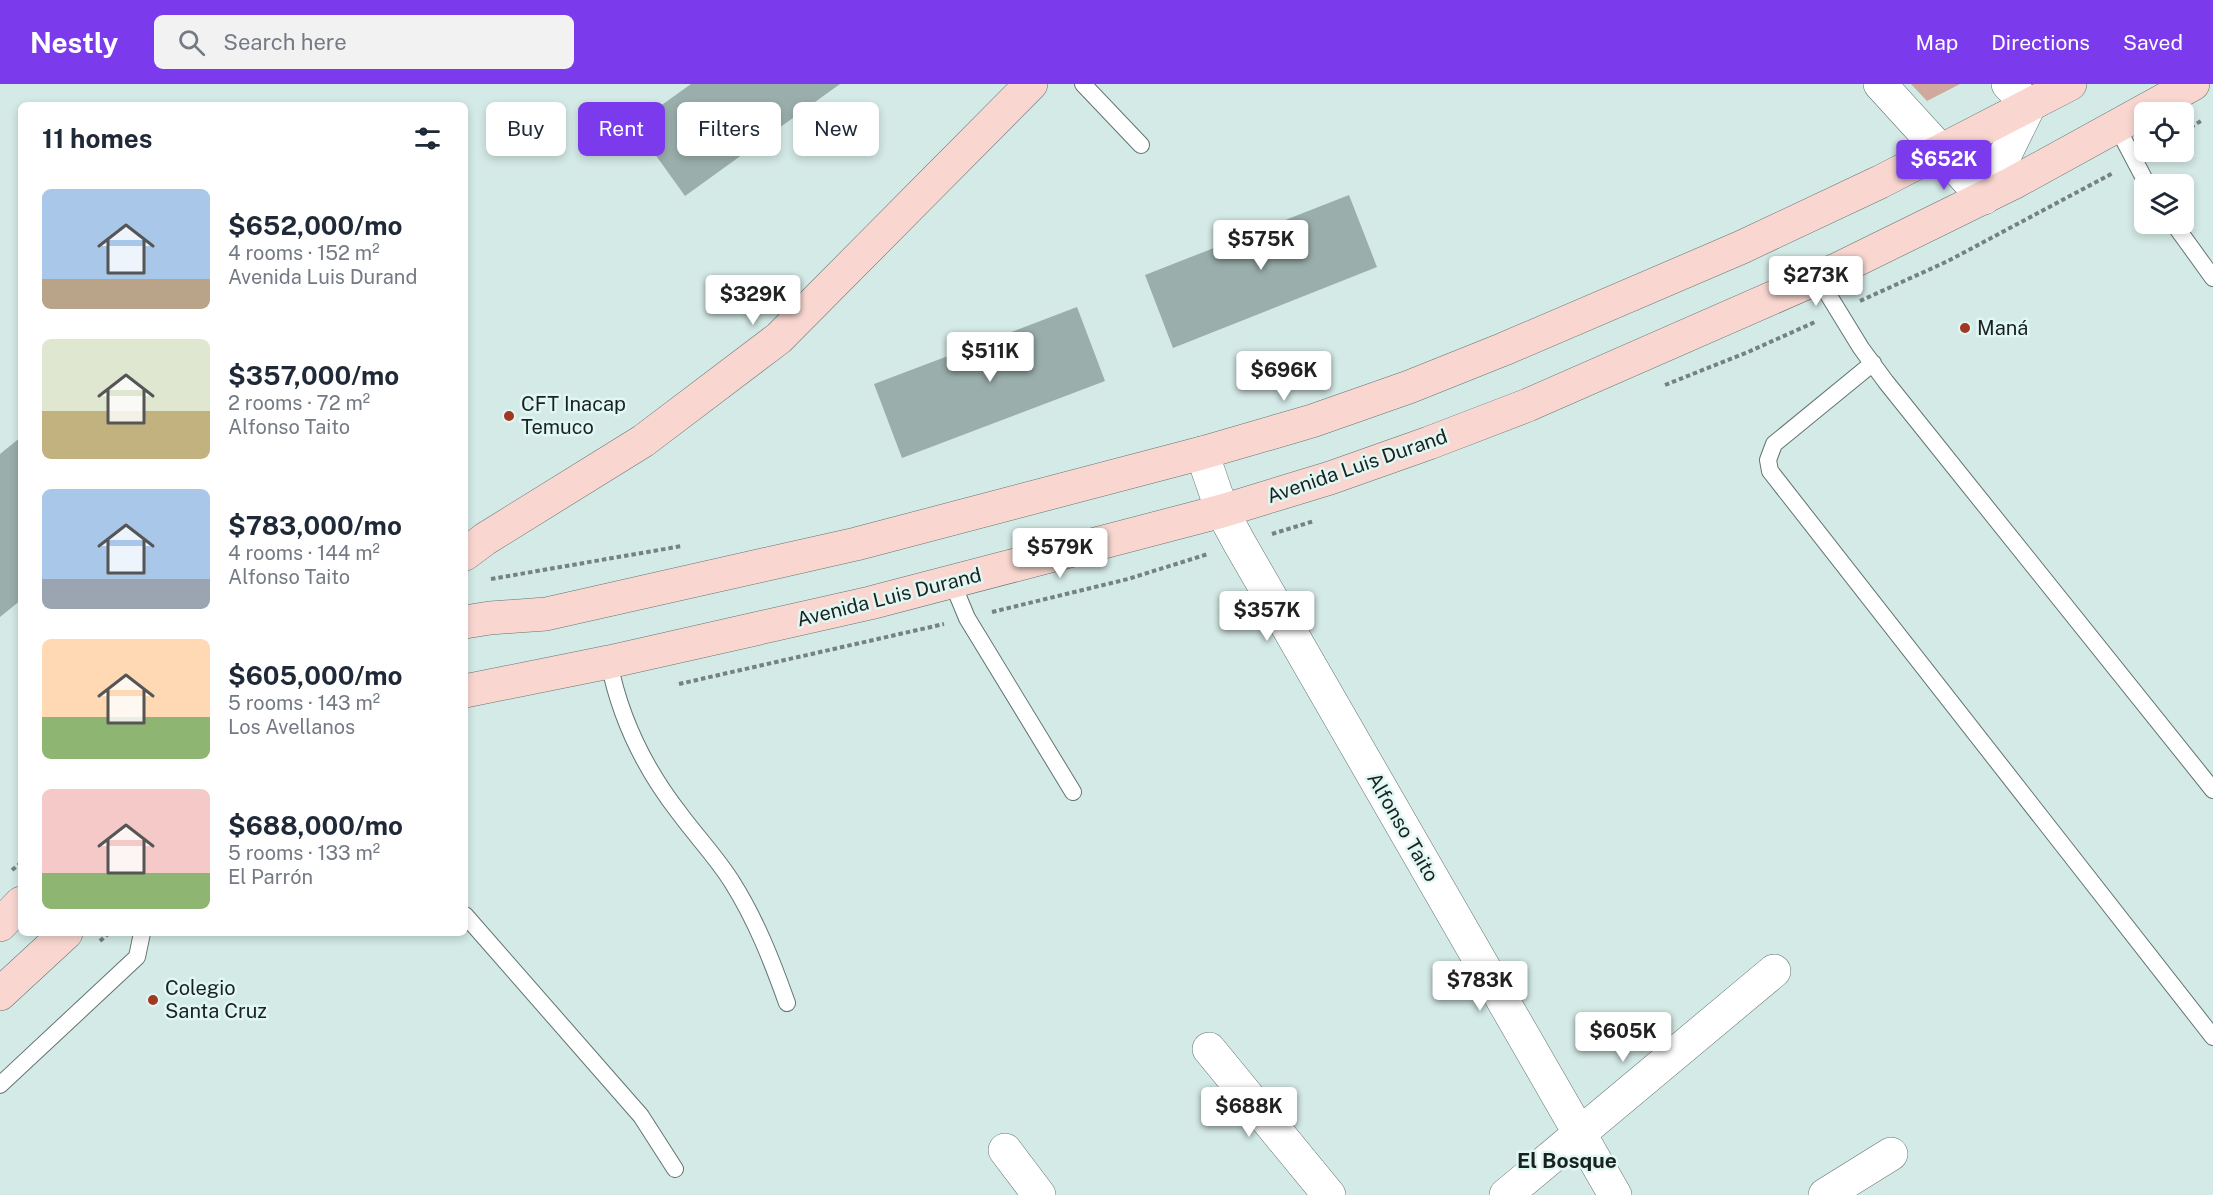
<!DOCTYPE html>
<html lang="en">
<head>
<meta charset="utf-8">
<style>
  body { margin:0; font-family:"Public Sans",sans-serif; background:#f2f2f3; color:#1f2937; height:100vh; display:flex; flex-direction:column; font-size:22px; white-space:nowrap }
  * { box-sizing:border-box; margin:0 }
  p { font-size:20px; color:#747a83 }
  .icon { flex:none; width:33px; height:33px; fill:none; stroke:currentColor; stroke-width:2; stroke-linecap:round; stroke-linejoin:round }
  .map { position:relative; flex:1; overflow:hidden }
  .details { position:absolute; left:18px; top:18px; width:450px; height:834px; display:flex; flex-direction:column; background:#fff; border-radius:9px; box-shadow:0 3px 9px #0003 }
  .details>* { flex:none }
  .top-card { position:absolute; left:486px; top:18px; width:570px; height:54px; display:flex; gap:12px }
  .fabs { position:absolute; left:2134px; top:18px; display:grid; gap:12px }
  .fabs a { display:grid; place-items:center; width:60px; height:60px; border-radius:9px; background:#fff; box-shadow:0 3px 9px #0003; font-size:30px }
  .price { position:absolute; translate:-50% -51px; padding:0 14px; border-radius:6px; background:#fff; color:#222; font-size:20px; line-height:39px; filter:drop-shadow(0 2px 3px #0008) }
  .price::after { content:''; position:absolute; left:50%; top:36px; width:18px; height:14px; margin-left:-9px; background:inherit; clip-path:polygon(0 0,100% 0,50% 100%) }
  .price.active { background:#7c3aed; color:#fff }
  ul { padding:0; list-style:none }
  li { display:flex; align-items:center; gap:18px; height:150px; padding:0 24px }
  li span { display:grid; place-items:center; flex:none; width:168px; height:120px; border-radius:9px; color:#555 }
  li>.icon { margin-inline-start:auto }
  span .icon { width:72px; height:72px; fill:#fffc; stroke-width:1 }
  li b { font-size:26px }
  h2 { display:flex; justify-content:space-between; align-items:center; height:72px; padding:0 24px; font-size:26px }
  .tag { padding:0 21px; border-radius:9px; background:#fff; box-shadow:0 3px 9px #0003; font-size:21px; line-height:54px }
  .tag.active { background:#7c3aed; color:#fff }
  header { display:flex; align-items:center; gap:36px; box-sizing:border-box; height:84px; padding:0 30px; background:#7c3aed; color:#fff }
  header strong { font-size:28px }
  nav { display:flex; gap:33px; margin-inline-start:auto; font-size:21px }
  .search { width:420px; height:54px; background:#f2f2f3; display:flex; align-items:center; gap:15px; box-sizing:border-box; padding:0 21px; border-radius:9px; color:#747a83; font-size:22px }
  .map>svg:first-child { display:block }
  .green { fill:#d0a89e }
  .building { fill:#9aaeab }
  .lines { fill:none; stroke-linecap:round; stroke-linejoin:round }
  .lane-casing { stroke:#617471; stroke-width:18 }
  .street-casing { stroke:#617471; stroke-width:34 }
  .secondary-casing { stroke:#617471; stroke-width:34 }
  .path { stroke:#748380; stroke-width:4; stroke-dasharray:4.5 3; stroke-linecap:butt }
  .lane { stroke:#fff; stroke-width:16 }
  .street { stroke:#fff; stroke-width:33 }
  .secondary { stroke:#f9d7d0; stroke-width:33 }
  .poi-dot { fill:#a13821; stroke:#e1f7f3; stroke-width:2 }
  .labels { text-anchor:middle; stroke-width:5; stroke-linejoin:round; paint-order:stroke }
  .poi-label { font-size:20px; fill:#1a2220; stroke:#e1f7f3; text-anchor:start }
  .street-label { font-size:20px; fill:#1a2220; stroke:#e1f7f3 }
  .neighbourhood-label { font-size:21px; font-weight:bold; fill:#1a2220; stroke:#e1f7f3 }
</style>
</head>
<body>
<header>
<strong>Nestly</strong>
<div class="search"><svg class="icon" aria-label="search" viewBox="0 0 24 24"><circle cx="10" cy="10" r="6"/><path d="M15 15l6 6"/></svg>Search here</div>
<nav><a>Map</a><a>Directions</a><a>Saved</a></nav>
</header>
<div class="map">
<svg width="2213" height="1111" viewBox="0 0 2213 1111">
  <rect width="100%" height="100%" fill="#d4eae6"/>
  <path class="green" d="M1911 0H1960L1927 17Z"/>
  <path class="building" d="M691 0H840L685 112 634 41Z
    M1349 111 1377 183 1173 264 1145 191Z
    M1077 223 1105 297 902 374 874 300Z
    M21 353V516L0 533V370Z"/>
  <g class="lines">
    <defs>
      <path id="lane" d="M1083 0 1141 61
        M2117 43 2147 100
        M2174 140 2213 194
        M1818 194 1861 264 1886 298 2213 706
        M1873 279 1774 360 1768 376 1770 387 2213 953
        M952 498 967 534 1073 708
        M609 578C620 634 644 684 680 730 697 753 717 774 732 798 756 836 772 877 787 919
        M465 831 641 1032 675 1085
        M0 1001 137 873 142 849"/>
      <path id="street" d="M1880 0 1984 114 2029 22 2008 0
        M1202 369 1222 427 1240 460 1615 1111
        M1209 965 1329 1111
        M1005 1066 1039 1111
        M1506 1111 1774 887
        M1825 1111 1891 1070"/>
      <path id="secondary" d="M465 470 485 455 643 357 779 254 1031 0
        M465 538 490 534 546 530 856 460 1202 369 1312 337 1409 303 1504 265 1742 163 1880 98 2070 0
        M465 607 609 578 870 519 1222 427 1330 394 1429 359 1528 321 1838 185 2013 99 2193 0
        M0 841 21 819
        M0 910 66 849"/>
    </defs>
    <use href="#lane" class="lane-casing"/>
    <use href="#street" class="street-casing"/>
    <use href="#secondary" class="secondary-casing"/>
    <path class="path" d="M2184 47 2201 37
      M1860 217 1948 177 2113 89
      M1665 301 1748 268 1815 238
      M1272 450 1314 437
      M491 495 682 462
      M992 528 1128 495 1208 470
      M679 600 944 540
      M12 786 21 779
      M100 857 109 849"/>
    <use href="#lane" class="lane"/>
    <use href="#street" class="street"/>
    <use href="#secondary" class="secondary"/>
  </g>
  <g class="poi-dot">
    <circle cx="1965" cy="244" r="6"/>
    <circle cx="509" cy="332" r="6"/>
    <circle cx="153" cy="916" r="6"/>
  </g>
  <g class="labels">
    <g class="poi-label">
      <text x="1977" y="251">Maná</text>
      <text x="521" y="327">CFT Inacap<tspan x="521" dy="23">Temuco</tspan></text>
      <text x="165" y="911">Colegio<tspan x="165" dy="23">Santa Cruz</tspan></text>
    </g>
    <g class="street-label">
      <text transform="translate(1357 382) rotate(-19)" y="7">Avenida Luis Durand</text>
      <text transform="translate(889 513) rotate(-14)" y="7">Avenida Luis Durand</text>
      <text transform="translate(1403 743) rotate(60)" y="7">Alfonso Taito</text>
    </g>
    <g class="neighbourhood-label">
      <text x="1567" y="1084">El Bosque</text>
    </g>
  </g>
</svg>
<div class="fabs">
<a><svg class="icon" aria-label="locate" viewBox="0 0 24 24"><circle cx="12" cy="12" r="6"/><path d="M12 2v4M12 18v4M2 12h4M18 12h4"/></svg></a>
<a><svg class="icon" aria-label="layers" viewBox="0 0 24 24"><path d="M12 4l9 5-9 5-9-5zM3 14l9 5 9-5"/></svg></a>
</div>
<b class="price active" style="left:1944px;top:107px">$652K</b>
<b class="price" style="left:1261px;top:187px">$575K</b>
<b class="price" style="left:1816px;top:223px">$273K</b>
<b class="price" style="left:753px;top:242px">$329K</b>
<b class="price" style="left:990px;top:299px">$511K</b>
<b class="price" style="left:1284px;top:318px">$696K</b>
<b class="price" style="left:1060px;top:495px">$579K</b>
<b class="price" style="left:1267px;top:558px">$357K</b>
<b class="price" style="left:1480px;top:928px">$783K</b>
<b class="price" style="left:1623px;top:979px">$605K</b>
<b class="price" style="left:1249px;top:1054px">$688K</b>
<div class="top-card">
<a class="tag">Buy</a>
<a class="tag active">Rent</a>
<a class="tag">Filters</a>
<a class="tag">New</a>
</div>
<section class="details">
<h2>11 homes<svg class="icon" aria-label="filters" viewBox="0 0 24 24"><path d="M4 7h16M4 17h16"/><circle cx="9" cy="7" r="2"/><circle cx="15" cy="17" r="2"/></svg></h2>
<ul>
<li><span style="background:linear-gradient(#a9c7e8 75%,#b9a48a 0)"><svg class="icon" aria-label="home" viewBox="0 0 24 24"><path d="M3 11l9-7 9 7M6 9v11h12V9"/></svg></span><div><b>$652,000/mo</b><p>4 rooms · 152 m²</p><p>Avenida Luis Durand</p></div></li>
<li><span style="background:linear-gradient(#dfe7d0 60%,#c2b280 0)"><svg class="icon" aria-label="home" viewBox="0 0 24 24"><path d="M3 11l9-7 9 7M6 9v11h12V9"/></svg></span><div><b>$357,000/mo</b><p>2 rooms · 72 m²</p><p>Alfonso Taito</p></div></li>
<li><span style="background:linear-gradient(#a9c7e8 75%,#9aa5b1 0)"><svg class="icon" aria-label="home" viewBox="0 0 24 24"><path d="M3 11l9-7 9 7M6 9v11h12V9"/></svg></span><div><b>$783,000/mo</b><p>4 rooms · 144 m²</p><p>Alfonso Taito</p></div></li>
<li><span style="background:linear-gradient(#ffd9b3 65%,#8fb573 0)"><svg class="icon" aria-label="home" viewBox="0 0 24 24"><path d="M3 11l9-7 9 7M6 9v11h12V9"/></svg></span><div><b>$605,000/mo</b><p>5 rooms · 143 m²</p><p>Los Avellanos</p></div></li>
<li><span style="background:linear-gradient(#f6c9c9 70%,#8fb573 0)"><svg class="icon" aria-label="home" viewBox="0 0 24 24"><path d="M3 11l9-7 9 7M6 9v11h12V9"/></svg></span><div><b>$688,000/mo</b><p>5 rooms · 133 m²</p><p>El Parrón</p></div></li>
</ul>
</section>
</div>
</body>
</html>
